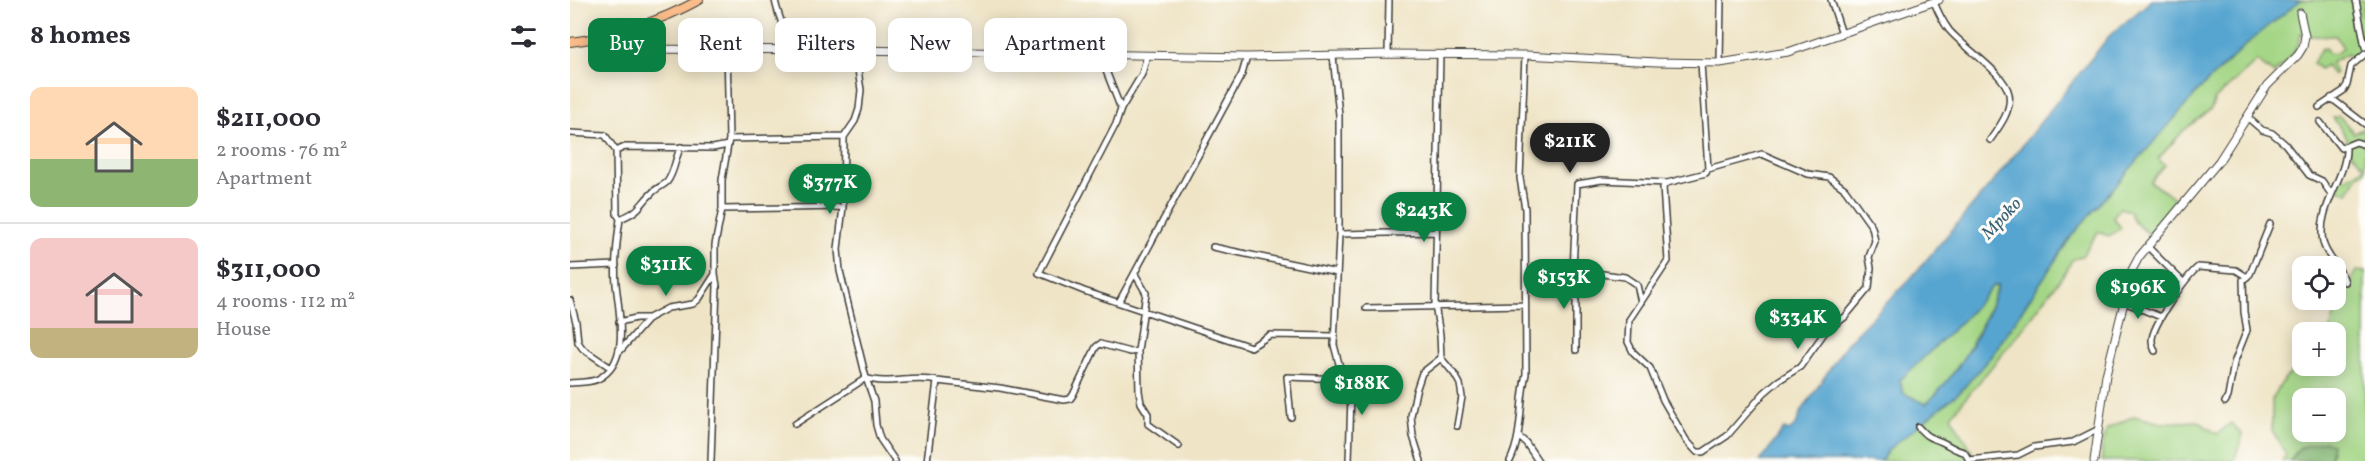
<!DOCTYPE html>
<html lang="en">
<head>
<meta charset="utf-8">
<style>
  body { margin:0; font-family:Vollkorn,serif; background:#f2f2f3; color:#2b2b33; height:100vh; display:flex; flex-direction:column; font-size:22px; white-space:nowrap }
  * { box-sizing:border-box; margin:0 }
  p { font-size:20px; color:#7c7c81 }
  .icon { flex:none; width:33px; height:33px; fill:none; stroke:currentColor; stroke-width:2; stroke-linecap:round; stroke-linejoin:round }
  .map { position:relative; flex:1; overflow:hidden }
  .side { display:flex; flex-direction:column; background:#fff; width:570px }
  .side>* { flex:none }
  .guide { position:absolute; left:18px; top:18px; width:570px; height:54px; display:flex; gap:12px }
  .tools { position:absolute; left:1722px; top:256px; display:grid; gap:12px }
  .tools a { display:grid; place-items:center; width:54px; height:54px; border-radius:12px; background:#fff; box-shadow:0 3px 15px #0003; font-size:30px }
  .price { position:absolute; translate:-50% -51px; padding:0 14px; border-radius:21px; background:#0b8043; color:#fff; font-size:20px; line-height:39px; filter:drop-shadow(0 2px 3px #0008) }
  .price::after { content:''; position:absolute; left:50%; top:36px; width:18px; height:14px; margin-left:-9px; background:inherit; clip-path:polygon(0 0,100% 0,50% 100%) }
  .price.current { background:#222; color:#fff }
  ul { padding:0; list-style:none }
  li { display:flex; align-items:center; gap:18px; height:150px; padding:0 30px }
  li+li { border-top:2px solid #e1e1e2 }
  li span { display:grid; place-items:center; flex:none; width:168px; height:120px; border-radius:12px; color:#555 }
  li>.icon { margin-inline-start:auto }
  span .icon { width:72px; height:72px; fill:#fffc; stroke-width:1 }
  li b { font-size:26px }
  h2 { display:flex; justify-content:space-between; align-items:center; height:72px; padding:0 30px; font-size:26px }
  .pill { padding:0 21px; border-radius:12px; background:#fff; box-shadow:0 3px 15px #0003; font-size:21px; line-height:54px }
  .pill.current { background:#0b8043; color:#fff }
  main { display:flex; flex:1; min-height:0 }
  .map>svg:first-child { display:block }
  .green { fill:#a4d686; stroke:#607951; stroke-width:1.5; fill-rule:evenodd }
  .forest { fill:#83b773; stroke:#506a48; stroke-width:1.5 }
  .water { fill:#56a5d0; stroke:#396076; stroke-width:1.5; fill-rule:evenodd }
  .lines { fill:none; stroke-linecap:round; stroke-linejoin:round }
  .minor-casing { stroke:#3c3a36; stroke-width:8 }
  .tertiary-casing { stroke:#3c3a36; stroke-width:9 }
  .primary-casing { stroke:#3c3a36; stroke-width:10 }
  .minor { stroke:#fff; stroke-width:5 }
  .tertiary { stroke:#fff; stroke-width:7 }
  .primary { stroke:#fabc8b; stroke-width:8 }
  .labels { text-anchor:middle; stroke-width:6; stroke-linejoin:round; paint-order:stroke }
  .water-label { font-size:18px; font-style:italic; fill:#396076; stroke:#fdfcf7 }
</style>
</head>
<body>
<main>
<section class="side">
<h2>8 homes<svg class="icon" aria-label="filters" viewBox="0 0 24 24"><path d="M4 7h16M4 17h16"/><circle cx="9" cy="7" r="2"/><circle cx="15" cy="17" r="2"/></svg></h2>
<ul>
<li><span style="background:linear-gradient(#ffd9b3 60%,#8fb573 0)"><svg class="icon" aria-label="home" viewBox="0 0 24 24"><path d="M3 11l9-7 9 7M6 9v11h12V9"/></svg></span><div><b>$211,000</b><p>2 rooms · 76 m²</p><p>Apartment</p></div></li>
<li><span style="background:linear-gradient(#f6c9c9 75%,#c2b280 0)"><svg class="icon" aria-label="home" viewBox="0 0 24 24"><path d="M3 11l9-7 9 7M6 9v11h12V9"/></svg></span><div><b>$311,000</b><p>4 rooms · 112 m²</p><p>House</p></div></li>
</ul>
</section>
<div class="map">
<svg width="1795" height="461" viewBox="0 0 1795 461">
  <rect width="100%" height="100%" fill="#fdfcf7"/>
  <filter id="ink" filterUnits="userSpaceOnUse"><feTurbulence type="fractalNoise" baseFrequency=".0167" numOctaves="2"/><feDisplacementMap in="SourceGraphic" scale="12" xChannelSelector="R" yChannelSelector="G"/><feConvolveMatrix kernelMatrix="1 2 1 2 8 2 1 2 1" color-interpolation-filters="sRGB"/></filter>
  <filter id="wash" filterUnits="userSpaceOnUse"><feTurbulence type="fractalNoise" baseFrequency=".008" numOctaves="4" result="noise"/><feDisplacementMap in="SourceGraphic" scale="24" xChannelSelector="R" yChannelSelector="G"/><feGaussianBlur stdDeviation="1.35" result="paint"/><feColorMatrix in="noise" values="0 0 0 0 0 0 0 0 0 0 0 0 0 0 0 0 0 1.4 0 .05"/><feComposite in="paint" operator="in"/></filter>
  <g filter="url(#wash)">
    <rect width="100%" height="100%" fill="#efe4c6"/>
    <path class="green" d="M1731 0H1795L1792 15 1795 19V55L1783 62 1777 54 1761 63 1766 73 1763 75 1756 65 1750 69 1743 63 1751 49 1756 48 1758 53 1765 54 1773 48 1766 36H1740L1731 33C1728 52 1716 61 1704 74L1687 61 1645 99 1641 109 1613 131 1588 159 1595 165 1580 182 1609 201 1581 236 1563 221 1560 211 1550 208 1543 217 1551 228 1539 236 1528 232 1512 256 1502 260 1496 271 1451 331 1381 416 1401 451 1399 461H1311L1318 450 1390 392 1422 355 1503 234 1631 88 1680 41Z
      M1769 116 1784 133 1795 128V136L1792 138 1795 142V171L1788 175 1778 193 1766 188 1770 178H1777L1795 167 1773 144 1778 139 1763 118Z
      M1786 271 1795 272V461H1760L1762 451 1754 441 1729 448 1720 461H1712L1716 454 1702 430V399L1714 379 1732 364V366H1766V333H1759L1769 301ZM1732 399H1766V432H1732Z
      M1428 285C1412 328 1390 373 1356 404L1333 393 1330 380 1393 320 1423 286Z
      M1564 416 1591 423 1628 421 1647 434 1661 423 1673 435 1664 461H1532V448L1537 429Z"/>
    <path class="forest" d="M1754 441 1762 444 1760 461H1720L1729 448Z"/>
    <path class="water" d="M1582 0H1731L1680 41 1631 88 1503 234 1422 355 1390 392 1318 450 1311 461H1190L1214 429 1219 431 1226 425 1231 412 1277 343 1340 279 1426 178 1540 35ZM1428 285C1416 325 1387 376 1356 404L1333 393 1330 380 1393 320 1423 286Z"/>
  </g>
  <g filter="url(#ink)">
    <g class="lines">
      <defs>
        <path id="minor" d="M205 0C208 18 218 33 219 51
          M1261 0 1272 34
          M1786 0 1795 47
          M1364 2C1368 12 1373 22 1379 30 1394 48 1435 73 1439 94 1442 111 1429 127 1420 140
          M285 50 291 90 289 109 285 121 274 137 273 207 268 249 270 271 296 378 304 401 306 425 310 439 325 461
          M529 53 551 109 546 124 469 273 514 291 681 347 700 335 765 336
          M818 54 819 0
          M870 54 865 305 870 335 871 358 885 375 890 384 892 397 887 426
          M763 56 769 115V234L764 345 773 379 781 395 779 461
          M1131 63 1138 169 1192 154 1238 174 1259 177 1275 189 1302 227 1305 241 1299 257 1301 268 1299 288 1275 317 1255 332 1230 367 1208 381 1194 393 1157 436 1133 452H1127L1116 440 1093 400 1080 368 1063 352 1058 342 1059 320 1098 261 1093 187 1097 183 1136 173 1138 169
          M1150 63 1151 0
          M1761 98 1795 124
          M1749 107 1773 91 1777 85 1781 66 1795 54
          M551 109 572 74 577 55
          M1677 117 1692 130 1702 133 1715 144 1739 175 1752 181 1761 194
          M1750 122 1771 148 1786 142 1795 145
          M0 133 35 135 46 151
          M159 139 274 137
          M152 209 273 207
          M50 219C72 210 68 206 82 193 86 188 93 186 97 182 105 172 105 157 111 147
          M769 234 866 232
          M643 247 767 273
          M1578 247 1613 282
          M0 267 46 265
          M1003 270 1055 277 1067 285 1071 302
          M565 274 576 293 568 351 569 391 571 403 578 414V424L609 446
          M1775 282C1772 268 1756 257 1753 242 1746 208 1777 177 1776 148
          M0 300 6 322 8 342 13 349 41 368
          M549 302 672 74 677 57
          M1554 302 1591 317
          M796 308 955 305
          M49 322 66 318H79L98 308 123 304 129 299 145 274
          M1006 350V301L1003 293V270L1007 184 1032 180 1097 183
          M50 351 79 318
          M1585 351C1584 348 1582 345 1582 341 1581 327 1616 277 1628 267L1666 270 1677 277
          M296 378C318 386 344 375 367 381L357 461
          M367 381 430 388 494 400 500 399 503 395 526 347 530 344 560 352 568 351
          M0 383C9 382 19 383 28 379 61 362 49 314 46 284 44 263 47 240 50 219L47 214 46 151 55 147 143 148 158 145
          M1655 402 1658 397 1664 363 1677 330 1674 312 1673 280 1680 274 1700 224
          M721 417 717 377 773 379
          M225 424 296 378
          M1348 427C1359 439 1358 436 1372 442 1381 446 1384 450 1394 452L1399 460 1448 455 1464 447 1503 442 1527 430
          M948 436 956 443 968 461
          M141 461 147 286 145 274V245L152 209V180L159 139 157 50
          M851 461 843 436 841 416 846 391 852 373 871 358
          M940 461C953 435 949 402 956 374L955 209 950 178 955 55"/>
        <path id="tertiary" d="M20 38 27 44 48 49 285 50 677 57 818 54 955 55 1086 62 1150 63 1218 52 1369 0
          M1524 461 1536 375 1562 270 1569 257 1649 161 1697 86 1728 55 1733 47 1735 36 1730 13"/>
        <path id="primary" d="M0 42C43 37 91 21 129 0"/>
      </defs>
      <use href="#minor" class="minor-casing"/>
      <use href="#tertiary" class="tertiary-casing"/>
      <use href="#primary" class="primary-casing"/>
      <use href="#minor" class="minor"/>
      <use href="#tertiary" class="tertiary"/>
      <use href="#primary" class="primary"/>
    </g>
  </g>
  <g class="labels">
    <g class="water-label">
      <text transform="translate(1431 218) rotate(-47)" y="6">Mpoko</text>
    </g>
  </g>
</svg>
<div class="tools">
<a><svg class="icon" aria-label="locate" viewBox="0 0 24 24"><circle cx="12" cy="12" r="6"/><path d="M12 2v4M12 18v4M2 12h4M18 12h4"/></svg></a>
<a>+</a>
<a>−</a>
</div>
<b class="price current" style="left:1000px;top:174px">$211K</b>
<b class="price" style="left:260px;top:215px">$377K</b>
<b class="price" style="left:854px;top:243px">$243K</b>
<b class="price" style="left:96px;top:297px">$311K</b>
<b class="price" style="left:994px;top:310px">$153K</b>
<b class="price" style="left:1568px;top:320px">$196K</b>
<b class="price" style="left:1228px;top:350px">$334K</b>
<b class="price" style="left:792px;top:416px">$188K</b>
<div class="guide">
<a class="pill current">Buy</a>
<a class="pill">Rent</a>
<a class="pill">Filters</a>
<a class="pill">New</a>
<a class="pill">Apartment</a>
</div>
</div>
</main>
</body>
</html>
